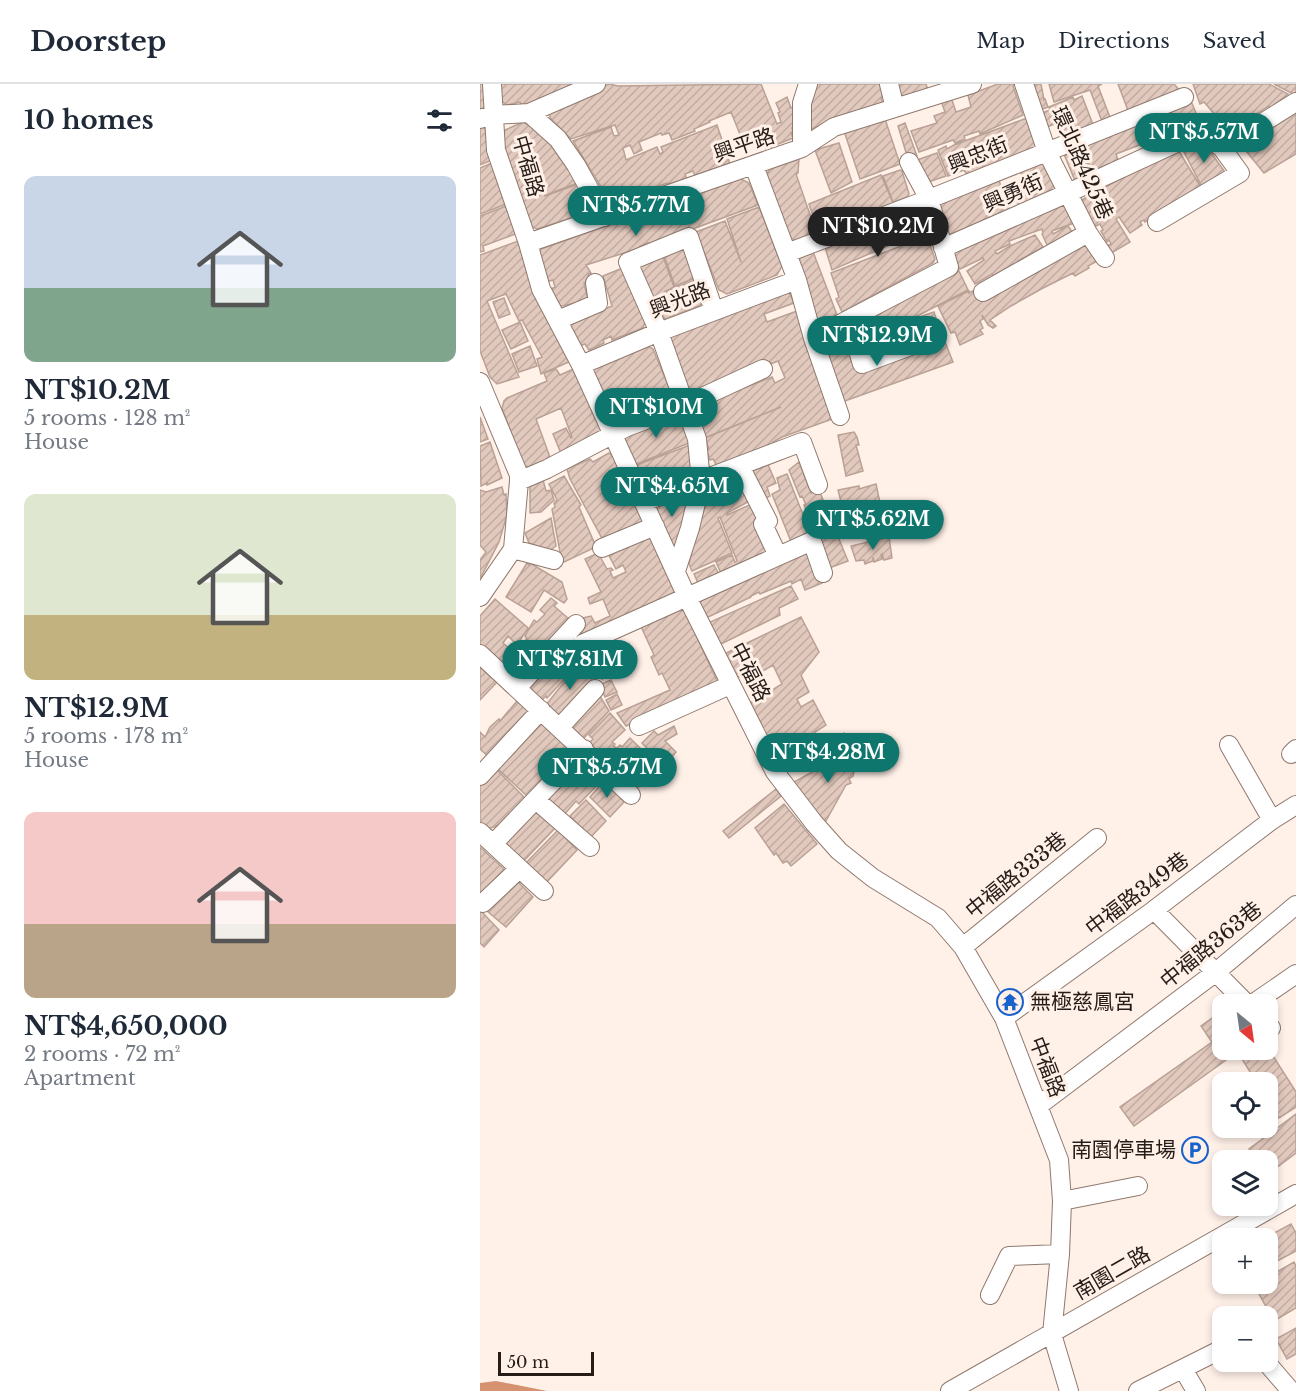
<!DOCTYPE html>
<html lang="en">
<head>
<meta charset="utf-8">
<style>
  body { margin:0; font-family:"Libre Baskerville","Noto Sans TC",serif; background:#f2f2f3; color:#1f2937; height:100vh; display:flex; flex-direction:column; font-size:22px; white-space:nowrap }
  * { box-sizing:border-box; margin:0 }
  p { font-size:20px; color:#747a83 }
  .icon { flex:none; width:33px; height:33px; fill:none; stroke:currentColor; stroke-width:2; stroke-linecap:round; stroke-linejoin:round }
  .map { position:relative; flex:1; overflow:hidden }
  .details { display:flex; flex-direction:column; background:#fff; width:480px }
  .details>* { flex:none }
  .needle { width:39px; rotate:151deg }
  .tools { position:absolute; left:732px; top:910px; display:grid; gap:12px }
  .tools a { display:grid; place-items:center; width:66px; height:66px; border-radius:12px; background:#fff; box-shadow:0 3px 9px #0003; font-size:30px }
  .scale { position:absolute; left:18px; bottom:15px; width:96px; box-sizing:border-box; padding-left:6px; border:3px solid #261d19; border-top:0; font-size:16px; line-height:21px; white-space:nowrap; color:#261d19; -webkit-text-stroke:4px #fff0e8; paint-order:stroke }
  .price { position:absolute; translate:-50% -51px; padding:0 14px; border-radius:21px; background:#0f766e; color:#fff; font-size:20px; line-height:39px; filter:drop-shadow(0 2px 3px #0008) }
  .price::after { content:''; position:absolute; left:50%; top:36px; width:18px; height:14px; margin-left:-9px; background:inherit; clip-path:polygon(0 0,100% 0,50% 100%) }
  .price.active { background:#222; color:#fff }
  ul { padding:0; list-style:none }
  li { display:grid; align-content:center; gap:12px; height:318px; padding:0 24px }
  li span { display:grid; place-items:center; height:186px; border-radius:12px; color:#555 }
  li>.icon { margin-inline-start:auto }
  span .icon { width:108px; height:108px; fill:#fffc; stroke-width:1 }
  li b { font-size:26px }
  h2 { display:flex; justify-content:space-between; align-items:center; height:72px; padding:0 24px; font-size:26px }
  header { display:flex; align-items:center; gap:36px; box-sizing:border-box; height:84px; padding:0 30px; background:#fff; border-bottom:2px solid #e0e1e3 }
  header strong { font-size:28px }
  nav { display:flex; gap:33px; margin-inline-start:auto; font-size:21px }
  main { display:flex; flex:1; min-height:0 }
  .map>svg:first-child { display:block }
  .water { fill:#d6926e }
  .building { fill:url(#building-hatch); stroke:#b9a195; stroke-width:1.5 }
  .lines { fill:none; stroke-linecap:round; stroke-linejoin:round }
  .minor-casing { stroke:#8f796d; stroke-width:20 }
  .minor { stroke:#fff; stroke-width:18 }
  .labels { text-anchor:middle; stroke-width:6; stroke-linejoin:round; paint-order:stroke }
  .street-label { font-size:21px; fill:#261d19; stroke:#fff0e8 }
  .poi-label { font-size:21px; fill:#261d19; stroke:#fff0e8; text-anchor:start }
</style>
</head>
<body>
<header>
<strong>Doorstep</strong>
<nav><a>Map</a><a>Directions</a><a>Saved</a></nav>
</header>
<main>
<section class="details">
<h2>10 homes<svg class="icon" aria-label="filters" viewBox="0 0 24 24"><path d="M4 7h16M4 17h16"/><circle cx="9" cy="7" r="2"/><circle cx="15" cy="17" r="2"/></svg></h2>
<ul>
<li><span style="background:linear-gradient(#c9d6e8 60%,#7fa58c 0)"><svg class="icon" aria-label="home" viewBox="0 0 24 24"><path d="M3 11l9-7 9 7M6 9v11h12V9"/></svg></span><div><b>NT$10.2M</b><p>5 rooms · 128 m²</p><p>House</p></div></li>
<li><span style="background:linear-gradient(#dfe7d0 65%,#c2b280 0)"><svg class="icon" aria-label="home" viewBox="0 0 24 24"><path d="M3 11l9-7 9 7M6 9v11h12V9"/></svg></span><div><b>NT$12.9M</b><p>5 rooms · 178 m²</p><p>House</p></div></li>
<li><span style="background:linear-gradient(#f6c9c9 60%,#b9a48a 0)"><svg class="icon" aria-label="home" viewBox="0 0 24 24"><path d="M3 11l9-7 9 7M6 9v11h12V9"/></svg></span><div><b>NT$4,650,000</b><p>2 rooms · 72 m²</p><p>Apartment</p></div></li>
</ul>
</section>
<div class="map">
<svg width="816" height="1307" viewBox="0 0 816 1307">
  <defs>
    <pattern id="building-hatch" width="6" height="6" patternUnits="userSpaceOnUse" patternTransform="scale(1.5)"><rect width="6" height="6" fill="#e2c9bd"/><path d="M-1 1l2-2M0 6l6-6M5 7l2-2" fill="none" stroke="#c2aca2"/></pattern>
  </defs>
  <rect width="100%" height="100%" fill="#fff0e8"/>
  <path class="water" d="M16 1297 67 1307H68H0V1299Z"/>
  <path class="building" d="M0 0H6L7 13 4 24 0 25Z
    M19 0H101L42 22 40 18 27 21 19 15Z
    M129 0 138 2 281 0 297 40 301 38 298 29 300 28 296 19 307 13 311 24 318 21 317 42 312 44 313 47 311 49 313 54 286 65 284 61 282 62 279 55 261 62 258 55 261 53 251 28 229 37 230 38 214 45 215 47 192 56 189 49 182 51 181 49 159 58 162 66 154 70 150 61 143 64 146 76 177 63 180 70 183 68 181 63 237 41 250 80 215 92 213 87 205 90 207 95 189 101 187 99 179 102 180 105 140 118 129 116 93 57 131 43 134 52 139 51 135 41 91 55 71 35 68 27Z
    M331 0H404L408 12 401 14 403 20 331 45 326 42Z
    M414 0H446L448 6 419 16Z
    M518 0H535L533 2 543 31 500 50 499 47 484 52 485 55 475 59 473 56 439 68 431 47 457 39 454 32 465 28 460 14 470 10 476 28 491 23 488 11Z
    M552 0H561L564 16 565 15 568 23 560 26Z
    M569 0H622L618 2 631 36 623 40 610 6 574 18Z
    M638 0H694L702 9 649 29Z
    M713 0H789L808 10 790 24 789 22 749 47 724 18 720 20Z
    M794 0H816V8L813 10Z
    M602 12 614 43 584 54 577 39 567 43 562 29 570 26 569 23 593 13 594 16Z
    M711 17 716 29 707 32 708 35 698 46 671 60 661 37Z
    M816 21V70L784 89 757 56Z
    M547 34 558 64 487 91 484 86 468 92 458 66 466 62 467 65 474 61Z
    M405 35 420 80 380 95 364 47Z
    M43 38 61 48 100 98 66 111 61 100 65 112 101 99 113 119 110 128 57 145 47 140 20 58 25 46Z
    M425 39 437 72 428 75 418 42Z
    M659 39 667 58 636 70 639 79 631 83 629 80 612 87 601 62Z
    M3 43 7 47 14 75 0 81V44Z
    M722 56 747 91 723 105 703 66Z
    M359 59 372 98 351 109 335 66Z
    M600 62 613 93 596 99 583 68Z
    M697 64 722 105 665 138 664 136 660 138 662 141 650 149 639 133 636 135 650 158 628 171 624 163 631 160 629 156 627 158 621 147 623 146 620 140 612 144 596 119Z
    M457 69 466 92 445 99 437 76Z
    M319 75 318 89 316 90 336 148 315 156 306 152 284 94 290 85Z
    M14 78 29 119 0 130V84Z
    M560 78 568 83 577 104 539 122 530 101 543 95 540 86Z
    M420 86 422 87 429 110 427 113 413 118 403 92Z
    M401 91 413 119 338 147 329 120Z
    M518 94 531 128 469 151 463 147 459 117Z
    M261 95 269 99 278 121 169 161 168 159 160 162V164L106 181 111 189 108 190 110 196 104 199 108 216 78 223 69 206 75 203 73 196 66 198 57 173 61 165Z
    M582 120 590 122 597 138 572 147 573 150 588 142 593 149 568 163 562 150 563 149 562 145 529 157 530 160 515 167 517 170 530 162 555 151 563 163 538 177 540 179 534 182 533 181 525 185 527 187 513 192 512 190 495 200 487 187 504 176 503 174 480 185 475 179 472 172 474 163Z
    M29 121 38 149 3 162 4 167 0 168V132Z
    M279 123 302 182 297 191 247 210 239 206 216 148 245 137 261 178 247 135Z
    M429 128 439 130 455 175 453 179 362 228 356 215 359 213 351 189 421 162 419 157 352 186 344 160Z
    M41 156 91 277 61 290 57 275 62 273 42 236 39 237 26 210 7 217 39 293 17 300 10 293 0 267V171Z
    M608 157 619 176 608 182 609 184 595 192 593 189 563 204 531 222 510 236 516 242 513 244 508 241 502 231 503 235 500 237 503 244 500 246 503 250 480 261 475 248 471 249 458 222 489 207V209L497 205 505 217Z
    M205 158 220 192 195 202 182 166Z
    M332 165 357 231 345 238 336 234 315 176Z
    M181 167 194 203 184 208 220 194 224 220 186 235 178 230 159 182Z
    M145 183 166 235 163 244 132 256 131 252 123 256 124 259 109 266 105 260 99 262 87 239 132 222 123 192Z
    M478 185 488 206 439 231 400 245 392 231Z
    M309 208 314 219 284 230 287 238 317 227 355 334 302 353 293 358 295 361 237 382 233 375 230 376 227 367 229 365 225 354 301 323 224 354 216 329 220 321 292 293 295 299 305 294 298 277 215 310 206 306 187 258 191 251Z
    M24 214 30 230 19 234 13 218Z
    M454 228 461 249 391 273 383 252Z
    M40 238 48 257 31 265 22 246Z
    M367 244 377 287 465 258 473 278 362 318 343 266 346 256Z
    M165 260 173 265 192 311 188 319 143 337 136 334 125 309 123 311 113 288 115 280Z
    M50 262 57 282 39 288 32 270Z
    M98 283 122 346 82 372 73 350 86 344 91 354 92 353 81 324 56 335 71 376 51 384 43 381 22 324 24 317 27 314 67 297 64 289 76 285 80 291Z
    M193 331 201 335 209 359 154 381 144 356 147 350Z
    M0 333 8 355 0 358Z
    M374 348 377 353 379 361H376L383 387 366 392 358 351Z
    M10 358 22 394 7 401V399L1 402 0 362Z
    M210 361 212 388 205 397 175 408 168 404 162 389 158 391 154 382Z
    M129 369 135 374 167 442 124 458 90 395 87 385 110 375 113 378Z
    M286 376 296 399 287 403 290 412 281 416 268 383Z
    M319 378 331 409 339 406 368 477 349 484 324 421H326L322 412 320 413 309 386Z
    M258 388 270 417 247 429V431L272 420 293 474 244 496 236 478 252 471 255 478 257 477 240 433 238 434 252 469 212 487 209 480 225 406 231 399Z
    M307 390 331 451 312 460 292 410 300 406 297 394Z
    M84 392 101 421 99 423 116 463 82 479 72 425 75 423 74 419 77 416 69 400Z
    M63 396 66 407 71 406 74 416 61 428 50 429V399Z
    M396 400 400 419 373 425 374 427 401 422 405 441 369 449 358 406 379 402V405Z
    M22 403 24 411 26 410 27 431 19 458 0 495V476L6 468 0 461V406L6 408Z
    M200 411 208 414 198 463 191 466 175 426 176 420Z
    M71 434 76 462 69 467 49 459 45 449Z
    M170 449 198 510 103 554 98 535 111 532 115 539 130 532 123 515 110 520 108 514 121 508 105 475 118 469 127 485 131 484 133 486 130 487 133 494 146 488 143 481 136 485 126 466Z
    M409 453 412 474 404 476 402 470 401 471 402 475 394 478 393 473V477L385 480 384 476 376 477 371 462Z
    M329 465 342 499 325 506 321 495 312 500 311 497 280 510 279 508 271 512V513L226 534 218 514Z
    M47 479 49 481 50 479 82 498 87 515 84 519 64 506 51 528 26 513Z
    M234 481 242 496 221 506 214 490Z
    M311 502 318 515 299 524 300 531 239 561 228 539Z
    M71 514 77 519 74 522 89 535 38 594 27 584 45 561 43 558 47 555 45 552 54 536 57 538 65 530 60 526Z
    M15 515 48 544 37 561 28 552 23 559 34 569 23 581 0 561V532Z
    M201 519 238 599 146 642 137 629 190 606 182 589 179 591 171 573 174 571 159 538Z
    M321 533 339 568 321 591 329 608 317 615 321 623 333 616 346 641 335 648 339 657 348 652 350 657 364 649 367 657 333 676 329 670 309 680 305 673 299 676 267 621 302 600 293 581 283 587 280 582 255 595 242 571Z
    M91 558 98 565 95 567 103 575 67 614 66 612 62 616 50 605Z
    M113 559 121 576 110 581 103 563Z
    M128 580 132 590 122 595 117 584Z
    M101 582 113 594 80 632 67 620 84 598 85 599Z
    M0 583 17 598 0 616Z
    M131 596 137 608 125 613 120 601Z
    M118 609 129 627 103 655 90 641Z
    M137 610 142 621 131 626 126 616Z
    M37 617 50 628 10 674 0 665V648L5 653 10 643 19 635 20 637Z
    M130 629 145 646 132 658 135 660 133 662 137 664 140 661 142 663 150 654 179 683 159 703 132 677 129 680 109 659 113 655 109 651Z
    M61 638 87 661V668L47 712 17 684 33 666 34 669Z
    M194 642 197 650 185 657 196 668 184 682 162 659 174 647 178 651Z
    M374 665 378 670 373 692 369 695 371 699 366 701 343 742 314 698Z
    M107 675 125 693 99 720 96 717 83 732 67 715Z
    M16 685 45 714 19 741 8 745 0 740V702Z
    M125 696 144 718 130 733 110 713Z
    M296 705 301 712 249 754 243 747Z
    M106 716 126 737 108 756 103 746 90 732Z
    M304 720 337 760 311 782 307 777 303 779 296 769 294 771 275 744Z
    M60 723 78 741 39 782 20 764Z
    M78 746 97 766 64 801 43 782Z
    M0 763 24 785 0 812Z
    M36 796 53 813 26 843 7 827Z
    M0 826 19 846 4 863 0 859Z
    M536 906 544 918 525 930 517 918Z
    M742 927V966H760L654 1042 640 1023 732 958 721 942Z
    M788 964 816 1008V1023L799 1034 788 1015V999H777L760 972 769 966H788Z
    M816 1030V1069L788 1090V1077H779L769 1065Z
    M811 1140 816 1149V1167L788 1182V1155H783Z
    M814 1178 816 1182V1224L794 1237 774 1201 788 1200V1193Z
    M816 1244V1270L807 1275 796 1255Z"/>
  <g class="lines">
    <defs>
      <path id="minor" d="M12 0 16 66 48 159 61 205 101 281 207 513 295 688 334 739 359 767 393 794 458 834 483 863 524 934 579 1076 582 1117 580 1170 572 1250 589 1307
        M409 0 415 24
        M544 0 567 68 608 149 625 174
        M49 29 78 55 96 81 125 133
        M0 35 13 31 49 29 116 0
        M322 64V19L328 0
        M742 64 816 18
        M274 82 317 196 333 254 360 332
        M48 159 322 64 354 43 492 0
        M463 164 588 109 720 48 742 64 760 89 677 138
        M307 169 449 115 704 13
        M503 208 608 149
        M78 236 118 219 115 199
        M369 236 382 280 452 254
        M333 254 469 183 449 115 429 78
        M101 281 179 248 317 196
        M0 298 39 391V397L33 465 0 513
        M260 382 288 437 283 440 298 472
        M39 397 67 385 147 343 205 321 283 285
        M164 418 322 358 338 401
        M122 464 175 442
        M33 465 74 476
        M196 487 210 444 221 398 217 355 179 248 148 178 209 153 234 227
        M102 560 332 457 343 489
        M0 570 151 711
        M37 604 96 540
        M159 642 250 601
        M80 643 115 605
        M749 661 792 736
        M811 670 816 665
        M0 692 61 626
        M56 716 110 763
        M0 748 64 807
        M13 760 104 665
        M3 819 39 785
        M674 826 768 921
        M483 863 617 754
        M771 921 816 890
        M524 934 674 826 792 736 816 721
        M788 940 791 944
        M558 1022 736 888 816 821
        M582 1117 658 1102
        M510 1211 529 1172 580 1170
        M786 1278 811 1307
        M703 1285 716 1307
        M470 1307 816 1110
        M658 1307 742 1265"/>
    </defs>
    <use href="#minor" class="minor-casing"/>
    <use href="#minor" class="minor"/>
  </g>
  <defs>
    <symbol id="temple-ring" viewBox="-11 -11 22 22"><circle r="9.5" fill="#fff0e8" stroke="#1961cc" stroke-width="1.5"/><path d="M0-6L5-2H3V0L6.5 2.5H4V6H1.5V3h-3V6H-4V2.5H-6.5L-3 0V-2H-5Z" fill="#1961cc"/></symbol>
    <symbol id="parking-ring" viewBox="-11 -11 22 22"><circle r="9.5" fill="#fff0e8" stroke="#1961cc" stroke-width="1.5"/><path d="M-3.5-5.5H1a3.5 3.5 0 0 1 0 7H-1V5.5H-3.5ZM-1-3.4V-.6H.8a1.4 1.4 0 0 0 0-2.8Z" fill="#1961cc"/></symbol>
  </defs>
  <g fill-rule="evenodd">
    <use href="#temple-ring" x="515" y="903" width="30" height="30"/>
    <use href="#parking-ring" x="700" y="1051" width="30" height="30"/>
  </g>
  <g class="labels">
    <g class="street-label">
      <text transform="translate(264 61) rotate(-19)" y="7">興平路</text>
      <text transform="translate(498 71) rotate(-22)" y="7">興忠街</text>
      <text transform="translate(602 79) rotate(66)" y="7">環北路425巷</text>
      <text transform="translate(48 82) rotate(74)" y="7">中福路</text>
      <text transform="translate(533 109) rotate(-24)" y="7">興勇街</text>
      <text transform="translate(200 216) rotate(-21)" y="7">興光路</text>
      <text transform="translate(270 588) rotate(63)" y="7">中福路</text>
      <text transform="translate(536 791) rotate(-39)" y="7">中福路333巷</text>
      <text transform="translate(657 810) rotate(-37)" y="7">中福路349巷</text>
      <text transform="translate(731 861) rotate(-39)" y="7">中福路363巷</text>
      <text transform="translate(567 983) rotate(69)" y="7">中福路</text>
      <text transform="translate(632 1189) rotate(-30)" y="7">南園二路</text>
    </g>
    <g class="poi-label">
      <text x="550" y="925">無極慈鳳宮</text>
      <text x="696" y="1073" text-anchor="end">南園停車場</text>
    </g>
  </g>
</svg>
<div class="tools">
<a><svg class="needle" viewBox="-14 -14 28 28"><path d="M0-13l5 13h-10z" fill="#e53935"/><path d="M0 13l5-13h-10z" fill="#747a83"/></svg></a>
<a><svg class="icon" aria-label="locate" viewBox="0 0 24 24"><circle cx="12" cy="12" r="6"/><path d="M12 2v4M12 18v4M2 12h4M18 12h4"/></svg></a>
<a><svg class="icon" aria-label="layers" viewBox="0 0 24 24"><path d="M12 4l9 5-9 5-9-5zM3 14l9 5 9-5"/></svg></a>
<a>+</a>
<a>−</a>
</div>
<div class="scale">50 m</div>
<b class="price" style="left:724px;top:80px">NT$5.57M</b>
<b class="price" style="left:156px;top:153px">NT$5.77M</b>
<b class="price active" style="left:398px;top:174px">NT$10.2M</b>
<b class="price" style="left:397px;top:283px">NT$12.9M</b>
<b class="price" style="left:176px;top:355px">NT$10M</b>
<b class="price" style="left:192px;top:434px">NT$4.65M</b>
<b class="price" style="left:393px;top:467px">NT$5.62M</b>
<b class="price" style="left:90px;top:607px">NT$7.81M</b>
<b class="price" style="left:348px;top:700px">NT$4.28M</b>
<b class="price" style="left:127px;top:715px">NT$5.57M</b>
</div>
</main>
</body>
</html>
